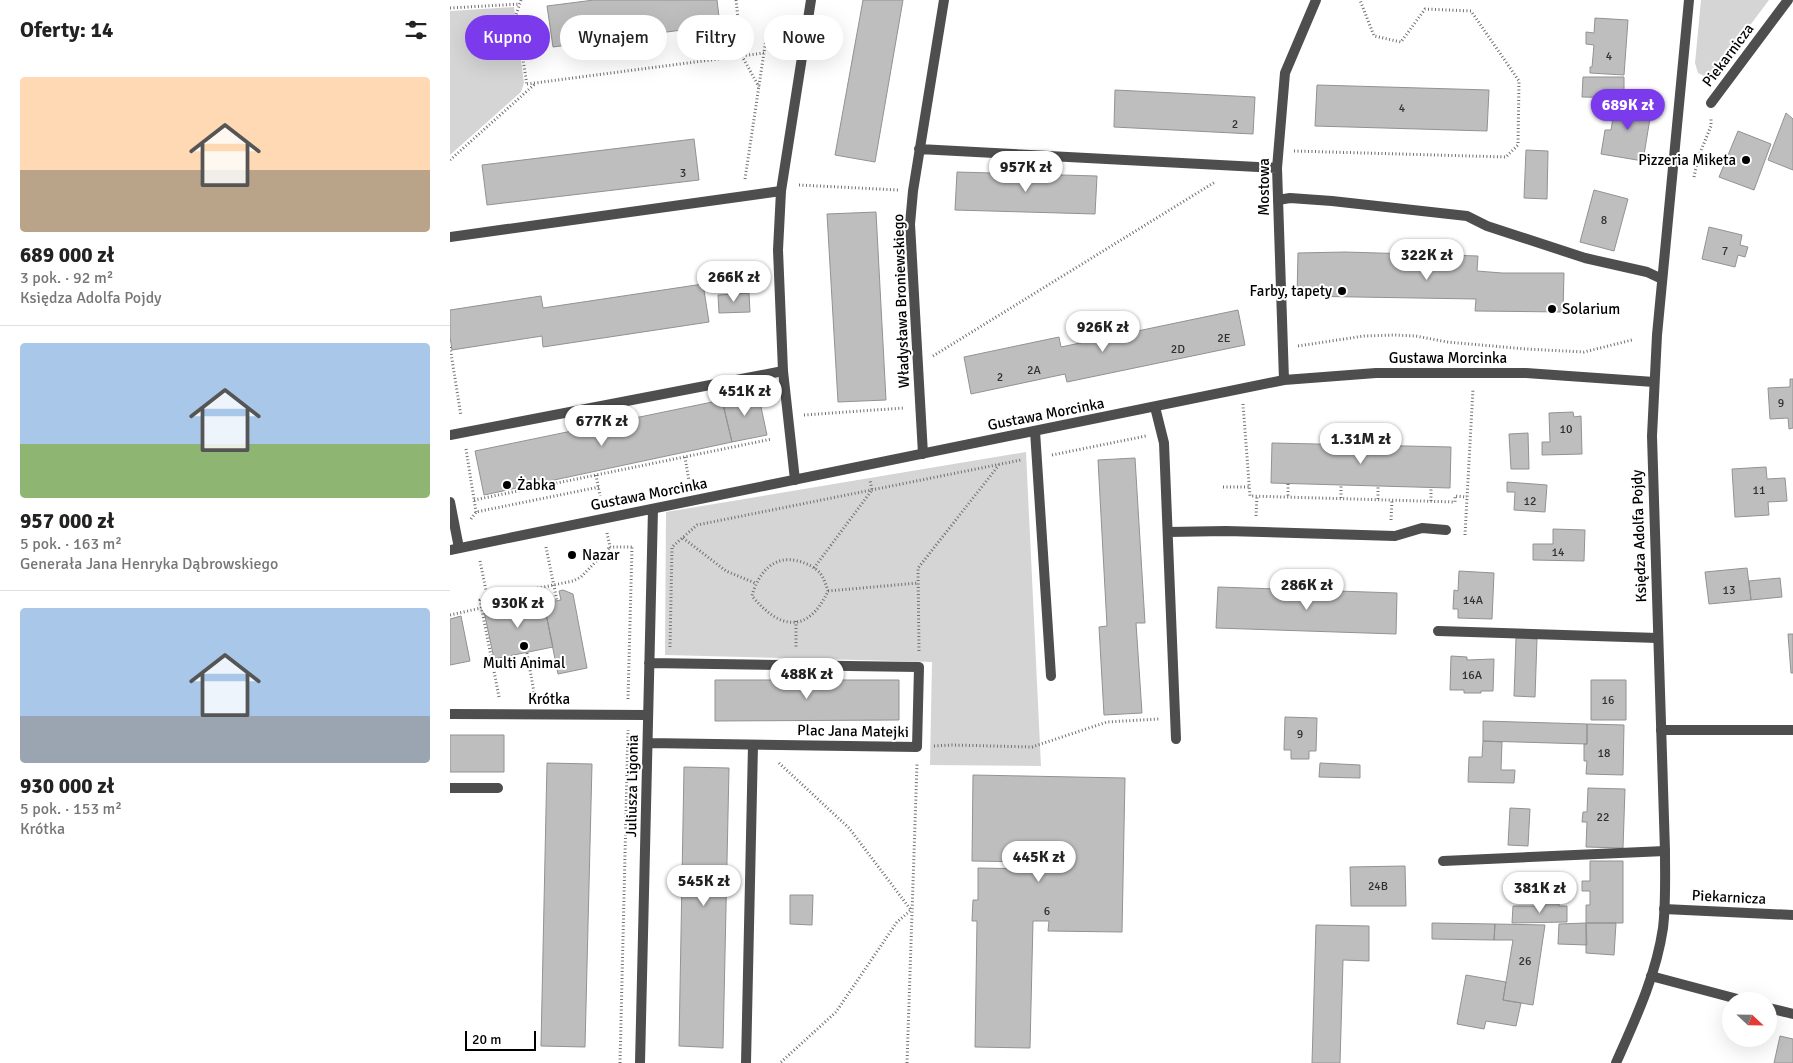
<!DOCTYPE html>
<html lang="pl">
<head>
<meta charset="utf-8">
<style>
  body { margin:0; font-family:Signika,sans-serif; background:#f2f2f2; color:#222; height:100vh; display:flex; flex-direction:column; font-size:19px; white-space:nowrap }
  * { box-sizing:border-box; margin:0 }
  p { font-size:16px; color:#767676 }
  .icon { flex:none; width:28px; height:28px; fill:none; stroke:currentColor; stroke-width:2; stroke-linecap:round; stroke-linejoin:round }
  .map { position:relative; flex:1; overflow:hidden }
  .panel { display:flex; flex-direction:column; background:#fff; width:450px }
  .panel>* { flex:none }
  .top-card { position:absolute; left:15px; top:15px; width:475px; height:45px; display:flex; gap:10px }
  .needle { width:32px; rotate:112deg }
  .buttons { position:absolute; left:1272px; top:992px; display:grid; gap:10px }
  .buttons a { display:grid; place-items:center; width:55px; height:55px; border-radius:50%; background:#fff; box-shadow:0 5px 20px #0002; font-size:25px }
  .scale { position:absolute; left:15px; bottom:12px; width:71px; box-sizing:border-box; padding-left:5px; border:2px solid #000; border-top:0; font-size:14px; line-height:18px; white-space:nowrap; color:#000; -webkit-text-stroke:4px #fff; paint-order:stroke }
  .price { position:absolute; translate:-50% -42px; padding:0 11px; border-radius:18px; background:#fff; color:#222; font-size:16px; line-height:32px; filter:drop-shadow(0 1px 2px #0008) }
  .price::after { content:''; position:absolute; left:50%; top:30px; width:15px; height:11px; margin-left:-8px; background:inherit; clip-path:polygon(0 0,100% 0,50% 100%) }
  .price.active { background:#7c3aed; color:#fff }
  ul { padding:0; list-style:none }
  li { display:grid; align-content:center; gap:10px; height:265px; padding:0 20px }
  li+li { border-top:1px solid #e0e0e0 }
  li span { display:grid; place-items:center; height:155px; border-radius:5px; color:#555 }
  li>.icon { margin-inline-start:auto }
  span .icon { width:90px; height:90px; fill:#fffc; stroke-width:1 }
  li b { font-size:21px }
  h2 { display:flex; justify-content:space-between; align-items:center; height:60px; padding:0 20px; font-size:21px }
  .pill { padding:0 18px; border-radius:22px; background:#fff; box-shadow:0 5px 20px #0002; font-size:18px; line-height:45px }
  .pill.active { background:#7c3aed; color:#fff }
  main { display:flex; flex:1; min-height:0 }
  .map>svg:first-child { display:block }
  .green { fill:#d5d5d5 }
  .building { fill:#bebebe; stroke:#929292 }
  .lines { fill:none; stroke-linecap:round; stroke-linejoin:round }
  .path { stroke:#707070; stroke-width:3; stroke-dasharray:1 2.5; stroke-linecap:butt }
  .service { stroke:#4e4e4e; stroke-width:10 }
  .minor { stroke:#4e4e4e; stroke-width:10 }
  .tertiary { stroke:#4e4e4e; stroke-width:10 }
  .poi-dot { fill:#000; stroke:#fff; stroke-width:2 }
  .labels { text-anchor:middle; stroke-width:4; stroke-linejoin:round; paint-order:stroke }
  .number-label { font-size:12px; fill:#303030 }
  .street-label { font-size:15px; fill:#000; stroke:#fff }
  .poi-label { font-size:15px; fill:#000; stroke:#fff; text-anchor:start }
</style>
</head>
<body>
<main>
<section class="panel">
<h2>Oferty: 14<svg class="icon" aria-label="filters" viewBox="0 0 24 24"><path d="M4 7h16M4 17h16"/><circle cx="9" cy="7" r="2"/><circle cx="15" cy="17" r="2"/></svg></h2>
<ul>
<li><span style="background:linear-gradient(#ffd9b3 60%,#b9a48a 0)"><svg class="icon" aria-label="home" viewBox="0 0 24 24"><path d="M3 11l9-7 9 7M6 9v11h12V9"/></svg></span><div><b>689 000 zł</b><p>3 pok. · 92 m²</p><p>Księdza Adolfa Pojdy</p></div></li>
<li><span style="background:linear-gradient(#a9c7e8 65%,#8fb573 0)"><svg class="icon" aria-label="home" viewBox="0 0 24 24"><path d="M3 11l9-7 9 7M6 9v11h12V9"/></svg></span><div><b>957 000 zł</b><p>5 pok. · 163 m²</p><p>Generała Jana Henryka Dąbrowskiego</p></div></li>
<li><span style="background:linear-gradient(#a9c7e8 70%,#9aa5b1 0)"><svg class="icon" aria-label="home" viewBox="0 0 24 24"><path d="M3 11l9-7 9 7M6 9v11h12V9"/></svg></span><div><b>930 000 zł</b><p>5 pok. · 153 m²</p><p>Krótka</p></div></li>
</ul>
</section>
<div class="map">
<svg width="1343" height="1063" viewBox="0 0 1343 1063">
  <rect width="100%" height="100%" fill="#fff"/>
  <path class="green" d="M1251 0H1319L1268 68 1260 76 1256 77 1248 73 1245 63Z
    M64 7 74 83 71 92 0 155V11Z
    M576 452 591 766 480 765 482 662 215 655 216 512Z"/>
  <path class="building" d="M144 0H267L270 25 103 47 97 6Z
    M413 0H453L425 162 385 155Z
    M1145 18 1178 20 1174 75 1140 73V67H1142L1144 45 1136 44V32L1144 33Z
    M1133 77H1174V98L1132 97Z
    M867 85 1039 90 1037 131 865 126Z
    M665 90 805 97 803 134 664 127Z
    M1166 100 1202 106 1193 161 1151 154 1155 130H1161Z
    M1336 113 1343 119V170L1318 160Z
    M1288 131 1321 144 1304 190 1269 177Z
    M244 139 249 180 37 205 32 165Z
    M1076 150 1098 151 1097 199 1074 198Z
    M507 172 647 176 645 214 505 210Z
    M1144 190 1178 199 1164 251 1130 242Z
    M426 212 436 400 388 402 377 214Z
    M1259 227 1292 235 1290 245 1298 247 1295 257 1288 255 1285 267 1252 259Z
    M895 252 1028 256 1027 271 1052 273H1114L1113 312 1025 311 1026 299 847 296 848 253Z
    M289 273H300L301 287H289Z
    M253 284 259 322 93 347 92 336 2 350 0 337V310L91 296 93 308Z
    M299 293 300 312 269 313 268 295Z
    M788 310 795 345 617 382 615 374 521 394 514 357 609 337 611 347Z
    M1340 379H1343V428L1339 429 1338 418 1320 419 1318 388 1340 387Z
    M308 393 317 435 282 442 272 400Z
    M272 400 282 442 34 495 25 451Z
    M1123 412 1124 417 1131 416 1132 454 1092 455V442H1100L1099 413Z
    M1078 433 1079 469H1061L1059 434Z
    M822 443 1001 447 1000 488 821 483Z
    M685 458 695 623H686L692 713 654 715 649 627 657 626 648 460Z
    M1316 467 1317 479 1335 478 1337 501 1318 502 1319 515 1285 517 1282 469Z
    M1057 482 1097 485 1095 512 1064 510 1065 492H1057Z
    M1103 529 1135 530 1134 561 1083 560V544H1103Z
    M1297 568 1301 600 1259 604 1255 572Z
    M1009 571 1044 573 1042 619 1008 618V609H1003L1004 590 1008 591Z
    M1330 578 1332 597 1301 600 1299 581Z
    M768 587 947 593 946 634 766 628Z
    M113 590 123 594 137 668 108 674 93 599 99 598V602L111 600 109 591Z
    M93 599 103 647 44 659 34 611Z
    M11 616 20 661 0 665V619Z
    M1338 634H1343V673H1341Z
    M1066 638 1087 639 1085 697 1064 696Z
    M1001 656 1017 657V660L1044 659 1043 691H1031V693H1014V690H1000Z
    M265 680H449V720L265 721Z
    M1141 680H1176V720H1141Z
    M835 717 867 718 866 751H859V759H841V750H834Z
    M1033 721 1137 724V744L1033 741Z
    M1137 724 1174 725 1173 775 1136 774 1137 761H1134V744H1137Z
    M0 735H54V772H0Z
    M1033 741 1052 742 1051 770H1065L1064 783 1018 782 1019 757H1032Z
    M97 763 142 764 135 1047 91 1046Z
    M870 763 910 765V778L869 777Z
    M234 767 279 768 273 1048 229 1046Z
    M523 775 675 778 672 932 598 931 599 921H583L580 1048 525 1047 527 921H522L523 900H528V868L583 869 584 862 522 861Z
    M1138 788 1175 789 1173 848 1136 847 1137 822H1132L1133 812H1137Z
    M1060 808 1080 809 1078 846 1058 845Z
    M1140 861H1173V923H1136V905H1140V891H1132V881H1140Z
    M955 866 956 906H901L900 867Z
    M340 895H363L362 925 340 924Z
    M1109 901V906H1117V922L1062 923 1063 906H1095V902Z
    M982 923 1045 924 1044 940 982 939Z
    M1136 923H1166L1164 955 1136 953Z
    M1136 923 1137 945 1108 944 1109 924Z
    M1045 924 1095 925 1083 1005 1053 1000 1063 940H1044Z
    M866 925 919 926V961L893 960 890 1063H862Z
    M1016 975 1056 982 1053 1000 1071 1003 1066 1026 1036 1021 1034 1029 1007 1024Z
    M1330 1036 1343 1039V1063H1324Z"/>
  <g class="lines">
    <path class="path" d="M71 0 66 15 77 85
      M286 0 292 56 309 87
      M0 8 70 4
      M77 84 314 53
      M844 151 1056 157 1068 145 1069 81 1021 11 975 9 951 42 924 36 910 0
      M0 160 86 83
      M1244 177 1248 158 1261 126V119
      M295 179 316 39
      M349 185 448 190
      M848 346 914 336 944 335 966 336 997 342 1076 349 1134 352 1182 340
      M0 347 11 416
      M483 356 765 182
      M793 404 800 496 1005 502V496L1017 497
      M354 415 454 408
      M16 449 26 512
      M602 455 696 436
      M235 457 239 481
      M146 475 150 496
      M838 484V497
      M773 487H799
      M891 498V485
      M928 499V486
      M24 500 322 439
      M981 501V488
      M806 516 807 496
      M21 519 26 512 149 487
      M941 520 942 500
      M157 533 160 547H182
      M1015 535 1023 389
      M233 538 276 571 305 583
      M96 547 107 601
      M30 561 40 610
      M364 568 422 490 420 480
      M378 591C376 585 374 578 370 573 361 563 340 556 327 562 314 567 305 583 302 596 330 630 358 634 378 591L468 583
      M0 615 31 608
      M346 621V649
      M220 647 222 547 247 525 571 460
      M469 651 468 568 549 465
      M77 653 85 698
      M49 697 30 600 123 581 131 577 160 547
      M178 699 182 547
      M484 746 502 745 582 747 657 722 709 719
      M329 763 399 828 461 910 447 922 386 1012 330 1063
      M170 1063 178 730
      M457 1063 467 764"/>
    <path class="service" d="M828 200 840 198 882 201 1017 216 1037 226 1135 258 1197 272 1212 279
      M0 237 331 191
      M585 431 601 676
      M0 435 333 371
      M0 502 9 548
      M988 631 1208 638
      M1211 730H1343
      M993 861 1215 851
      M1201 976 1295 1001
      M1319 1008 1343 1014
      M296 1063 303 745"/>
    <path class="minor" d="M1261 103 1338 0
      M469 149 827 168
      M834 380 827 168 835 73 866 0
      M705 407 714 443 726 739
      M473 454 460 224 463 191 494 0
      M345 480 333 371 328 250 331 191 361 0
      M718 532 776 531 945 536 972 528 996 530
      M0 550 834 380 926 373H1076L1204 382
      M0 714 198 715
      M198 743 467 747 469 667 199 663
      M0 788H48
      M1214 909 1343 915
      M190 1063 203 509"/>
    <path class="tertiary" d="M1166 1063C1185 1020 1206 976 1213 928 1216 903 1215 877 1215 851L1202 436 1207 335 1239 0"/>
  </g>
  <g class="poi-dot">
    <circle cx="1296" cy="160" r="5"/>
    <circle cx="892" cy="291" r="5"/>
    <circle cx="1102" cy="309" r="5"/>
    <circle cx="57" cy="485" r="5"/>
    <circle cx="122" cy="555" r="5"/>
    <circle cx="74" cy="646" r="5"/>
  </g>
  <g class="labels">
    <g class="number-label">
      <text x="1159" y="60">4</text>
      <text x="952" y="112">4</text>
      <text x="785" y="128">2</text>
      <text x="233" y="177">3</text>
      <text x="1154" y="224">8</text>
      <text x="1275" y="255">7</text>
      <text x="774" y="342">2E</text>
      <text x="728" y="353">2D</text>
      <text x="584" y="374">2A</text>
      <text x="550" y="381">2</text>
      <text x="1331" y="407">9</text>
      <text x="1116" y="433">10</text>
      <text x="1309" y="494">11</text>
      <text x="1080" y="505">12</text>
      <text x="1108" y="556">14</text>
      <text x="1279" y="594">13</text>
      <text x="1023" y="604">14A</text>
      <text x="1022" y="679">16A</text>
      <text x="1158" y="704">16</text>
      <text x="850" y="738">9</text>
      <text x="1154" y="757">18</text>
      <text x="1153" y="821">22</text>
      <text x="928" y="890">24B</text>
      <text x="597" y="915">6</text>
      <text x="1075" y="965">26</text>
    </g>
    <g class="street-label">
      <text transform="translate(1278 55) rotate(-53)" y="5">Piekarnicza</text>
      <text transform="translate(814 187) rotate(-90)" y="5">Mostowa</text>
      <text transform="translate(451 301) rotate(-92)" y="5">Władysława Broniewskiego</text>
      <text x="998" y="363">Gustawa Morcinka</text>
      <text transform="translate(596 414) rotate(-11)" y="5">Gustawa Morcinka</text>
      <text transform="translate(199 494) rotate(-11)" y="5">Gustawa Morcinka</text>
      <text transform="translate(1189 536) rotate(-92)" y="5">Księdza Adolfa Pojdy</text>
      <text x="99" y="704">Krótka</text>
      <text transform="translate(403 731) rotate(1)" y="5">Plac Jana Matejki</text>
      <text transform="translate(182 786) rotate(-89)" y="5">Juliusza Ligonia</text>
      <text transform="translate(1279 897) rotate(3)" y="5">Piekarnicza</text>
    </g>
    <g class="poi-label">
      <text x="1286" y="165" text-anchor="end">Pizzeria Miketa</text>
      <text x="882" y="296" text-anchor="end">Farby, tapety</text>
      <text x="1112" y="314">Solarium</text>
      <text x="67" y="490">Żabka</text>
      <text x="132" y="560">Nazar</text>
      <text x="74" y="668" text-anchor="middle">Multi Animal</text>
    </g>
  </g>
</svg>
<div class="buttons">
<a><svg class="needle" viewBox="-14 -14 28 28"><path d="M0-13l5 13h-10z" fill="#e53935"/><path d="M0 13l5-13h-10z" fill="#767676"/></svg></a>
</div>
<div class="scale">20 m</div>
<b class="price active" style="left:1178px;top:131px">689K zł</b>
<b class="price" style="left:576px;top:193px">957K zł</b>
<b class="price" style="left:977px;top:281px">322K zł</b>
<b class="price" style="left:284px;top:303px">266K zł</b>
<b class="price" style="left:653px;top:353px">926K zł</b>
<b class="price" style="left:295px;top:417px">451K zł</b>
<b class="price" style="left:152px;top:447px">677K zł</b>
<b class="price" style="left:911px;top:465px">1.31M zł</b>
<b class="price" style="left:857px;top:611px">286K zł</b>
<b class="price" style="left:68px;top:629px">930K zł</b>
<b class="price" style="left:357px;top:700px">488K zł</b>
<b class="price" style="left:589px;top:883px">445K zł</b>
<b class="price" style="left:254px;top:907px">545K zł</b>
<b class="price" style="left:1090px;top:914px">381K zł</b>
<div class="top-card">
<a class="pill active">Kupno</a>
<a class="pill">Wynajem</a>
<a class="pill">Filtry</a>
<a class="pill">Nowe</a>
</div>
</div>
</main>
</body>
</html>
